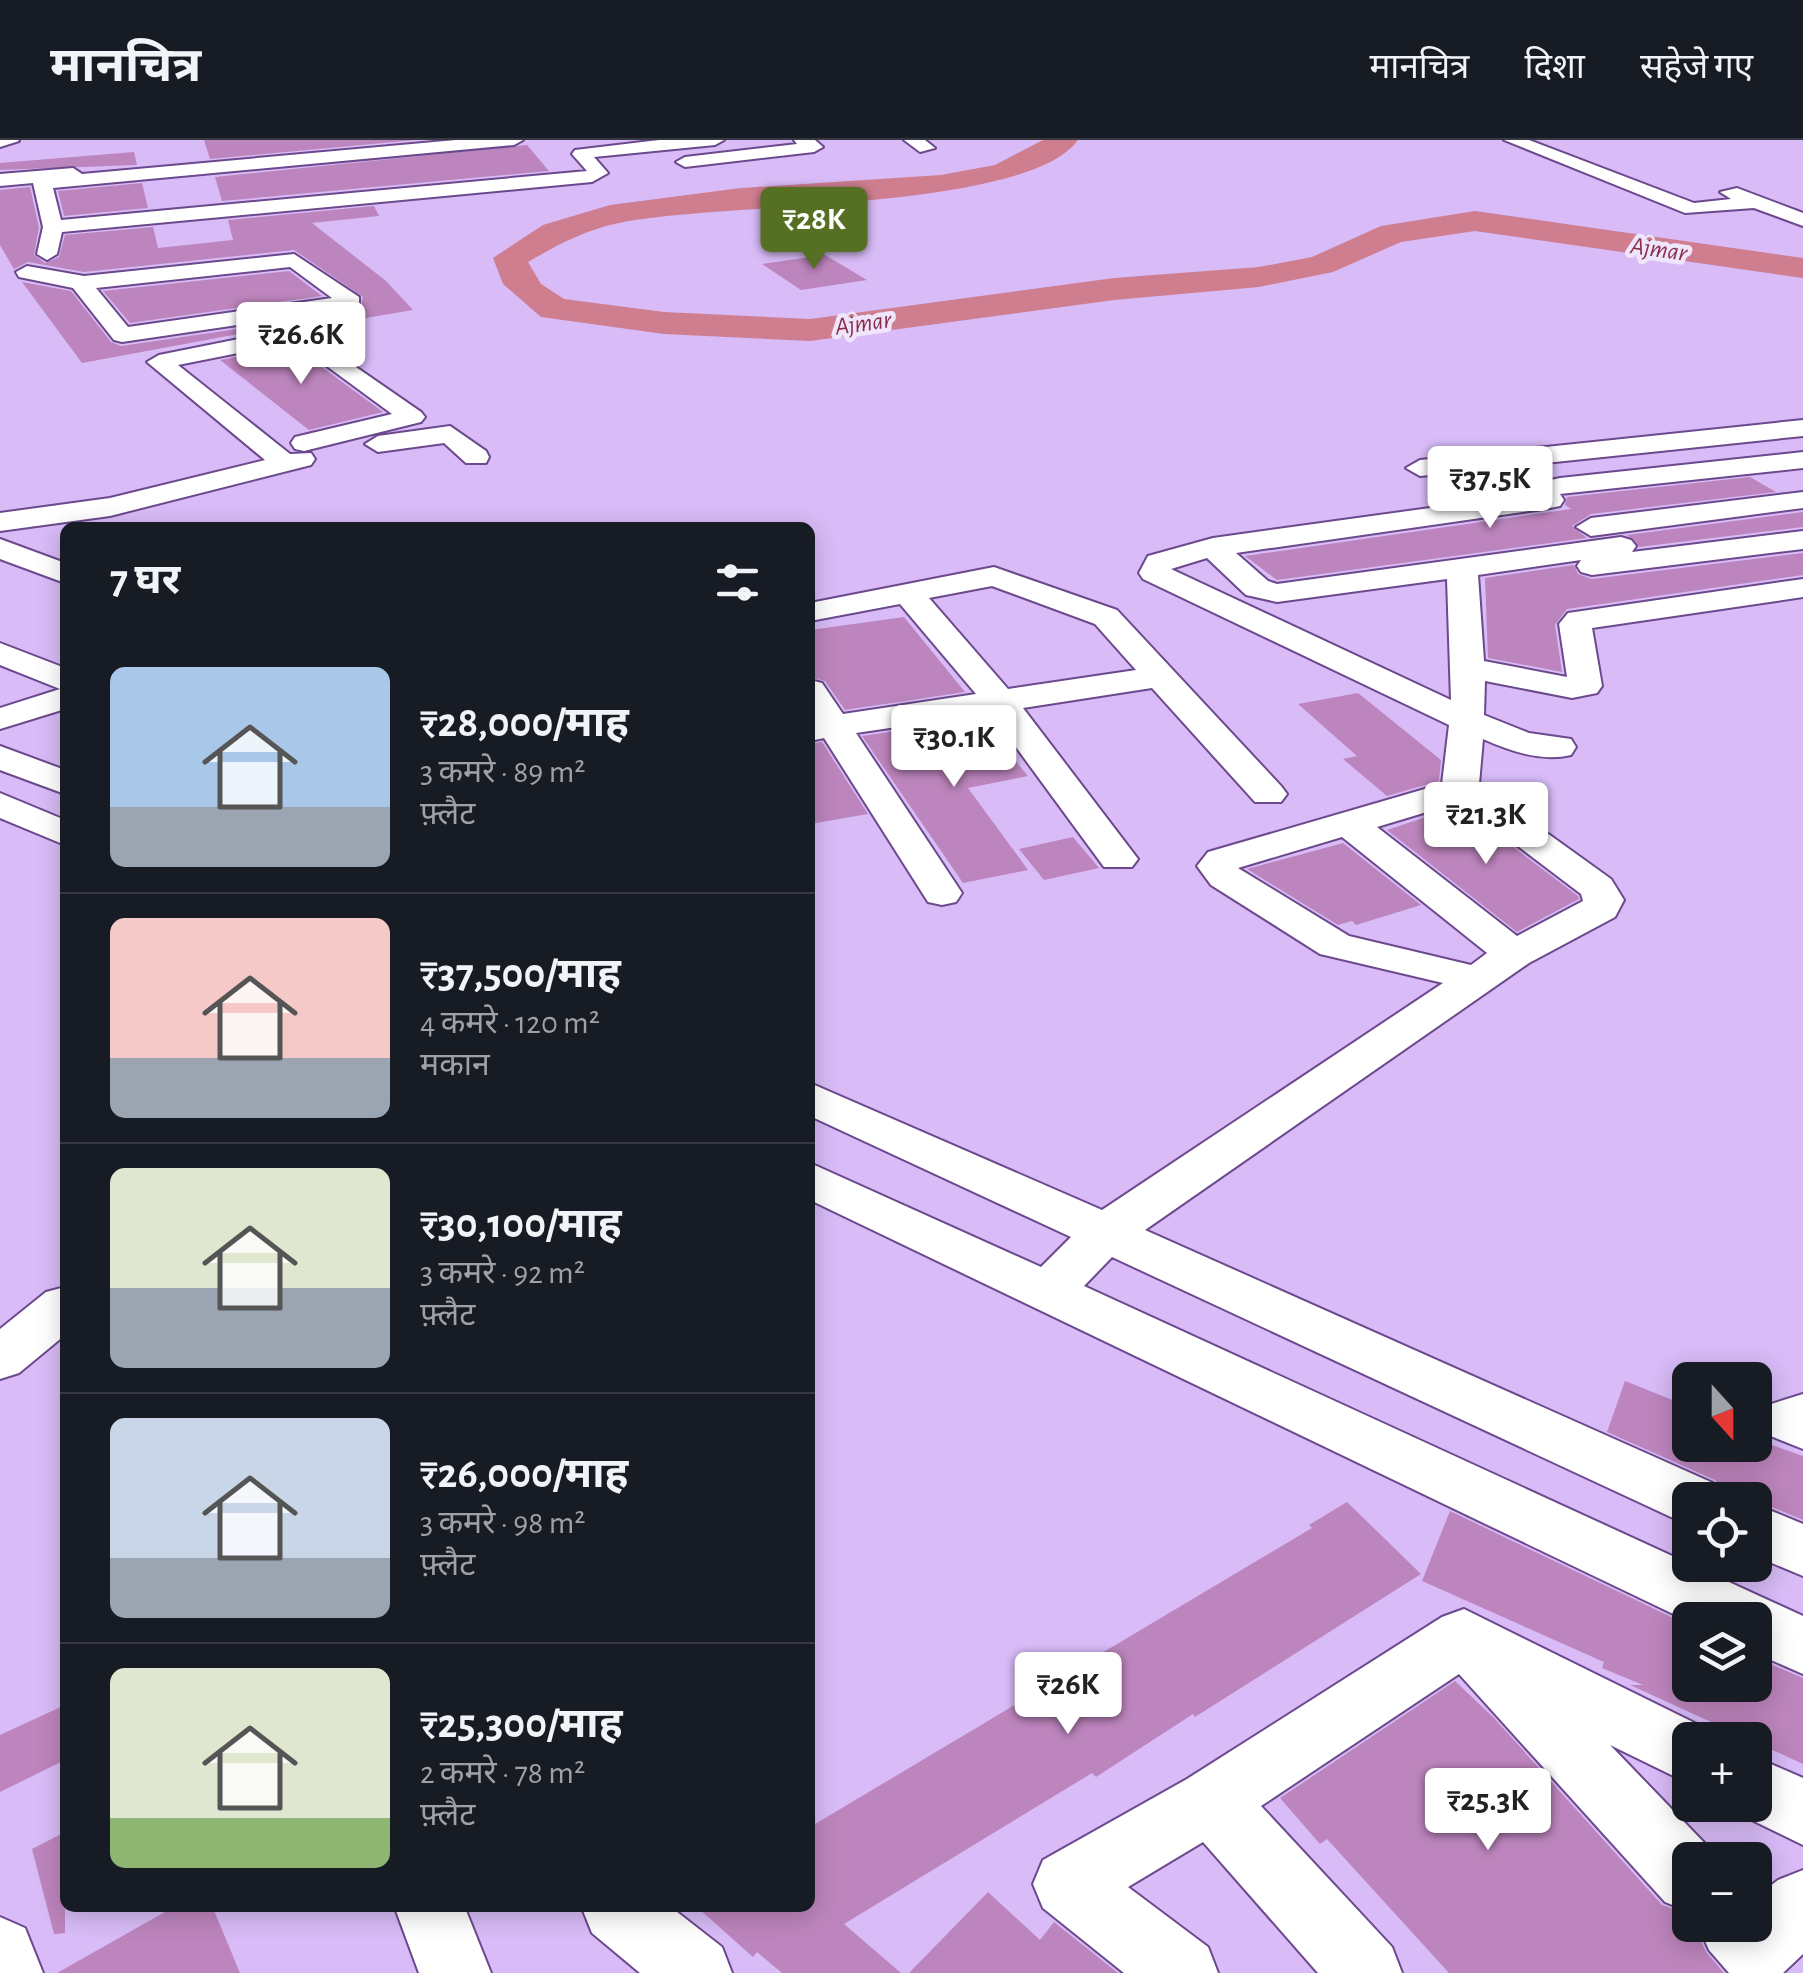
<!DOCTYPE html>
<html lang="hi">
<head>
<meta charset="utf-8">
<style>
  body { margin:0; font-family:"Alegreya Sans","Noto Sans Devanagari",sans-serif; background:#20242c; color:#f1f3f6; height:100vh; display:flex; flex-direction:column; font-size:38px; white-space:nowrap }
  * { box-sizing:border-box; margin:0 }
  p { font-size:32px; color:#9ea1a6 }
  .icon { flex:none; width:55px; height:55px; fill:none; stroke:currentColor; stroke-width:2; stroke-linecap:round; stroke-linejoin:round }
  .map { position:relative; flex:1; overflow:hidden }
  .side { position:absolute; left:60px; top:382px; width:755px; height:1390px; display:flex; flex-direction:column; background:#171b24; border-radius:15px; box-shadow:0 5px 25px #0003 }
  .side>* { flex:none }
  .needle { width:65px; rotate:159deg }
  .fabs { position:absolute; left:1672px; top:1222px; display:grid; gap:20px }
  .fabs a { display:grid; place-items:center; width:100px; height:100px; border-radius:15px; background:#171b24; box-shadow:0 5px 25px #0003; font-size:50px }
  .price { position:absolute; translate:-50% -85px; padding:0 22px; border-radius:10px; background:#fff; color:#222; font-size:32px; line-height:65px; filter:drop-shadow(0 2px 5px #0008) }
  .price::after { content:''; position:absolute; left:50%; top:60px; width:30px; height:22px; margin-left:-15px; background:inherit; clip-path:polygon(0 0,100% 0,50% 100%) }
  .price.selected { background:#567023; color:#fff }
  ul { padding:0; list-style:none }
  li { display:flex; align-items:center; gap:30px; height:250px; padding:0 50px }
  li+li { border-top:2px solid #363941 }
  li span { display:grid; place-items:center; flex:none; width:280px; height:200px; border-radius:15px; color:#555 }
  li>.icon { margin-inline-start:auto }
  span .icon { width:120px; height:120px; fill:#fffc; stroke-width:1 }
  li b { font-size:42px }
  h2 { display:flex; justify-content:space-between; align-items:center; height:120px; padding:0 50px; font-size:42px }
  header { display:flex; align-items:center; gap:60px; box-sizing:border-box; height:140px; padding:0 50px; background:#171b24; border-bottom:2px solid #363941 }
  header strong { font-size:48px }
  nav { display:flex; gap:55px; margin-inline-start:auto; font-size:35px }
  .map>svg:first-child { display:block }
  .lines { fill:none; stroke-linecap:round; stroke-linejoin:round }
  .river { fill:#ce7e8f; fill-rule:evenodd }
  .building { fill:#bd85bd }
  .minor-casing { stroke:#6b498c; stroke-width:4 }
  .minor { fill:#fff; fill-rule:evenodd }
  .labels { text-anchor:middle; stroke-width:9; stroke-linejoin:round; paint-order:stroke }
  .far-water-label { font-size:25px; font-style:italic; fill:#8c2c48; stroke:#efe5fc }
</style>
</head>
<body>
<header>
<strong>मानचित्र</strong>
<nav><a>मानचित्र</a><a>दिशा</a><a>सहेजे गए</a></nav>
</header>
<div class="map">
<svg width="1803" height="1833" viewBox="0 0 1803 1833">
  <rect width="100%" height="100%" fill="#d8bbf7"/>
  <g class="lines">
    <path class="river" d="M1043 0H1078C1026 72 715 62 619 83 585 90 557 105 528 122L541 144 564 159 664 172 810 179 1114 138 1259 127 1312 117 1381 86 1475 71 1803 118V138L1475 91 1401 102 1333 132 1259 147 1114 160 810 201 664 194 541 177 503 144 493 118 543 85 610 65 741 48 941 35 995 25Z"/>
  </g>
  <path class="building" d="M204 0H415L210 19Z
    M527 5 549 31 222 61 215 37Z
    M134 12 137 25 0 30V23Z
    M142 43 148 68 64 76 58 51Z
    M30 47 39 87 34 115 45 123 59 117 65 95 153 87 158 108 233 100 228 80 374 66 379 76 312 83 386 141 413 170 306 188 297 183 82 223 22 142 71 151 111 202 121 206 360 171 363 157 294 110 84 132 28 122 14 129 0 105V50Z
    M825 115 867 140 801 150 762 124Z
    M289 131 322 156 130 183 103 151Z
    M293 206 383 272 309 290 220 220Z
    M1750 337 1776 352 1591 374 1572 386 1587 398 1277 440 1245 416 1571 369 1565 365 1567 357Z
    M1803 372V387L1639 407 1627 395Z
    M1803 413V435L1567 469 1555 485 1562 532 1488 518 1485 438 1574 425 1578 434 1592 439Z
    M904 477 965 552 845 570 825 541 810 537V490Z
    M1358 553 1441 620 1439 641 1387 656 1343 619 1357 616 1298 564Z
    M989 577 1005 599 998 600 1028 636 968 648 1028 730 963 743 862 596Z
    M822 602 868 674 810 684V604Z
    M1459 666 1578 756 1579 759 1517 792 1387 690Z
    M1073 697 1099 728 1044 740 1019 709Z
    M1343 703 1421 765 1356 785 1352 781 1338 785 1247 729Z
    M1625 1241 1690 1267V1305H1772L1803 1316V1380L1755 1360H1725L1727 1354 1715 1340 1607 1292Z
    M1347 1362 1421 1434 1195 1577 1193 1574 1096 1637 1092 1633 844 1784 901 1833H782L757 1812 753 1817 698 1768H810V1687L1312 1388 1309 1385Z
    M1450 1371 1690 1486V1545H1755L1756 1518 1803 1538V1624L1630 1545H1643L1602 1528 1604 1522 1422 1441Z
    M1455 1541 1494 1578 1662 1765 1690 1775V1785H1694L1706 1812 1724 1833H1449L1327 1699 1320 1704 1280 1658Z
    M65 1565V1620L0 1652V1595Z
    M65 1692V1793L54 1794 32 1709Z
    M988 1752 1040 1800 1054 1782 1118 1833H909Z
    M172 1768H213L240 1833H57Z"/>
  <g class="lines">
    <defs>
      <path id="minor" d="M0 0H18L19 1 0 7Z
        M456 0H523L514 5 53 48 61 80 587 31 572 14 575 10 659 0H724L715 5 594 17 608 33 592 42 62 92 57 114 47 120 37 114 43 87 33 43 0 46V34L73 28 82 34Z
        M794 0H815L823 7 814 12 685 27 676 22 685 17 797 4Z
        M904 0H925L935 8 920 12Z
        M1504 0H1529L1694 63 1731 59 1720 52 1737 48 1803 73V86L1754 68 1685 73Z
        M294 114 359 157V167L122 202 114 200 73 148 19 137 16 132 27 126 84 136ZM290 127 332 158 128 187 96 148Z
        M298 187 421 272 425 277 421 282 304 311 295 309 291 303 295 297 392 274 294 202 178 225 290 314 311 313 315 319 311 325 110 376 0 391V373L110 358 265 320 147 222 159 215Z
        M1803 280V296L1420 336 1406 328 1420 320Z
        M450 286 486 311 489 317 486 323H466L444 303 378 312 365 304 378 296Z
        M1803 312V328L1560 354 1564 360 1560 366 1550 368 1236 413 1268 441 1277 444 1621 397 1631 400 1636 406 1632 412 1803 391V409L1592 435 1581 432 1577 426 1581 420 1478 435 1484 521 1567 537 1559 484 1568 473 1803 439V457L1592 488 1602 546 1597 553 1572 558 1485 541 1484 575 1529 593 1571 599 1576 607 1571 615C1541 622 1510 611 1483 599L1479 644 1611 739 1624 760 1615 777 1529 823 1145 1090 1713 1343 1721 1360H1690V1383L1671 1377 1112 1117 1084 1146 1803 1476V1534L1755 1513V1480L1690 1482 810 1060V1023L1041 1127 1071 1097 810 976V943L1102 1070 1443 843 1320 814 1211 745 1197 726 1208 712 1442 644 1449 585 1143 439 1139 433 1148 416 1213 398 1531 354 1532 344 1560 338ZM1207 418 1246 455 1277 462 1447 439 1451 560 1171 429ZM1460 662 1581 754 1583 761 1517 796 1377 687ZM1342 697 1487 813 1471 825 1349 796 1238 728Z
        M1803 352V368L1591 396 1576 387 1591 378Z
        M0 399 65 423V443L0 419Z
        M994 427 1117 470 1281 646 1287 654 1281 662H1255L1152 548 1023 568 1138 719 1132 727H1104L991 573 856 593 962 753 956 762 942 765 928 762 824 598 810 601V540L822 543 843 574 976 554 900 464 810 481V463ZM992 446 1095 484 1136 530 1008 549 929 458Z
        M0 503 65 528V569L0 589V568L60 549 0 525Z
        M0 606 65 630V654L0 630Z
        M0 653 65 680V705L0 678Z
        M65 1147V1195L19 1233 0 1239V1189L46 1152Z
        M1803 1254V1309L1768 1295 1760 1280 1768 1265Z
        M1755 1364 1803 1384V1436L1755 1416Z
        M1464 1469 1713 1592 1717 1600H1690V1644L1610 1605 1715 1714 1717 1720H1690V1772L1665 1762 1459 1534 1261 1666 1392 1807 1402 1833H1318L1203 1702 1128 1747 1208 1807 1218 1833H1124L1043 1768 1033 1744 1043 1720 1187 1639 1442 1477Z
        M1755 1617 1803 1638V1705L1731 1670 1729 1665H1755Z
        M1803 1730V1814L1783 1833H1729L1709 1810 1698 1785H1755V1758L1778 1740Z
        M395 1768H465L491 1833H419Z
        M582 1768H672L722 1807 732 1833H640L592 1793Z
        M0 1777 25 1788 43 1833H0Z"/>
    </defs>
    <use href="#minor" class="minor-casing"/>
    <use href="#minor" class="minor"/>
  </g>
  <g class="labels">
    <g class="far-water-label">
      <text transform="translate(1659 108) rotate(8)" y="9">Ajmar</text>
      <text transform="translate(863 182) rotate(-8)" y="9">Ajmar</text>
    </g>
  </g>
</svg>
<div class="fabs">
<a><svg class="needle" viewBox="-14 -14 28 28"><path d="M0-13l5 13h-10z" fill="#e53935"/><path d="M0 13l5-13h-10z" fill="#9ea1a6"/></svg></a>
<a><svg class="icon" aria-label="locate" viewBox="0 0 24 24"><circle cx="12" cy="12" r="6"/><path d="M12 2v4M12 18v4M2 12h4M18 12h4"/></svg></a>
<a><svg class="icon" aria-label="layers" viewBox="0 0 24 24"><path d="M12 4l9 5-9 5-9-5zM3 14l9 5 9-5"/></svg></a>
<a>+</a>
<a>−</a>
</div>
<b class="price selected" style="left:814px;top:132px">₹28K</b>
<b class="price" style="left:301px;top:247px">₹26.6K</b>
<b class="price" style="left:1490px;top:391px">₹37.5K</b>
<b class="price" style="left:954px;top:650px">₹30.1K</b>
<b class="price" style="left:1486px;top:727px">₹21.3K</b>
<b class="price" style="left:1068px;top:1597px">₹26K</b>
<b class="price" style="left:1488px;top:1713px">₹25.3K</b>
<section class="side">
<h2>7 घर<svg class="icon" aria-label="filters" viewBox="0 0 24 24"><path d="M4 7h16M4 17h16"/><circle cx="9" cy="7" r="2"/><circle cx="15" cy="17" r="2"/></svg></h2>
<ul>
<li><span style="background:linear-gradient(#a9c7e8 70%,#9aa5b1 0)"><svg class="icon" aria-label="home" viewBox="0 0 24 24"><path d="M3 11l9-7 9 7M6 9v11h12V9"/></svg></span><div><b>₹28,000/माह</b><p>3 कमरे · 89 m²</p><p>फ़्लैट</p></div></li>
<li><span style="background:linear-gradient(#f6c9c9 70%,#9aa5b1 0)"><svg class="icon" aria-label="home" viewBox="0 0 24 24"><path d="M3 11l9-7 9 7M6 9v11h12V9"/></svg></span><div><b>₹37,500/माह</b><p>4 कमरे · 120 m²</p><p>मकान</p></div></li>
<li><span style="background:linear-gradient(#dfe7d0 60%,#9aa5b1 0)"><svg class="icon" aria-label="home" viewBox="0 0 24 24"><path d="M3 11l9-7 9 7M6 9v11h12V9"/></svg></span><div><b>₹30,100/माह</b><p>3 कमरे · 92 m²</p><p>फ़्लैट</p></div></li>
<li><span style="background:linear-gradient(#c9d6e8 70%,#9aa5b1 0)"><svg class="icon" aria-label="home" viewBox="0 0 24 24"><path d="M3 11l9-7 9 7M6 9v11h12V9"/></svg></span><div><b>₹26,000/माह</b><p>3 कमरे · 98 m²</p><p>फ़्लैट</p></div></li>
<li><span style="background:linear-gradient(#dfe7d0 75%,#8fb573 0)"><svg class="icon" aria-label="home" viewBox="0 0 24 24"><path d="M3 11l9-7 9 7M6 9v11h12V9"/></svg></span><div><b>₹25,300/माह</b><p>2 कमरे · 78 m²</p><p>फ़्लैट</p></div></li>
</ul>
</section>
</div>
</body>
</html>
